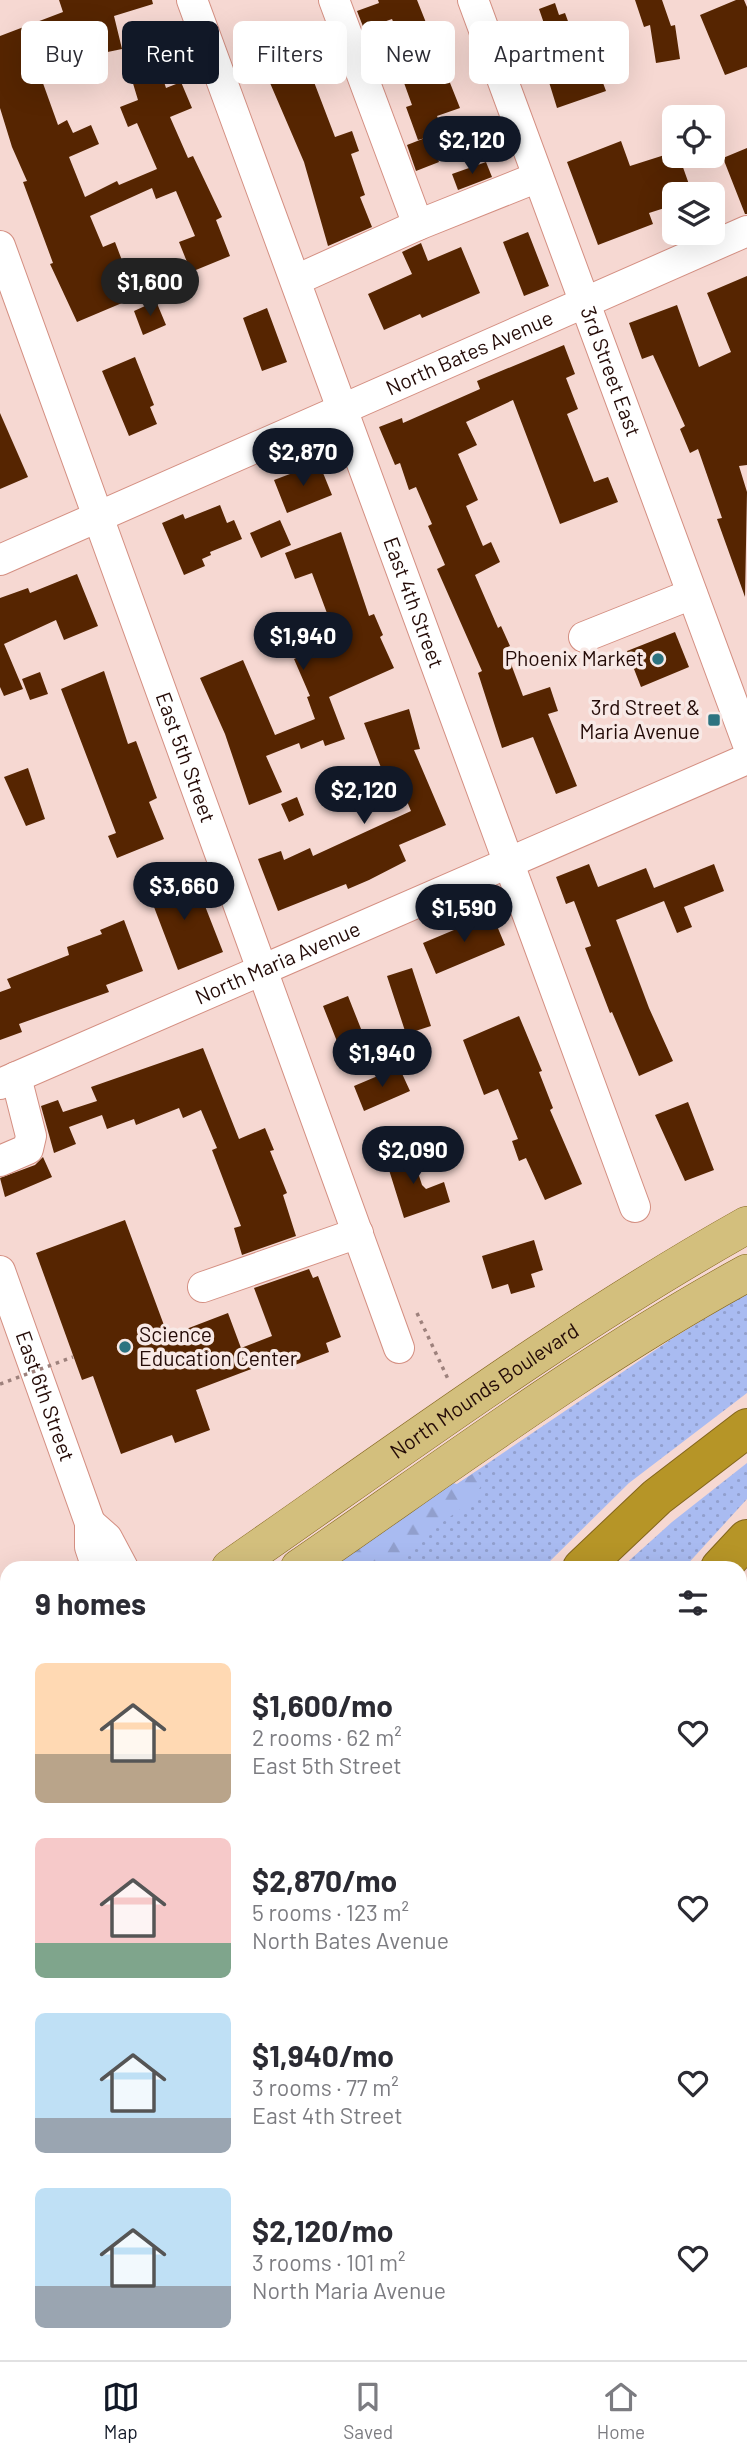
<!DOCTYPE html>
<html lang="en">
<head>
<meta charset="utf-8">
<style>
  body { margin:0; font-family:Barlow,sans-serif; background:#f7f7f7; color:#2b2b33; height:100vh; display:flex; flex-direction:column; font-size:26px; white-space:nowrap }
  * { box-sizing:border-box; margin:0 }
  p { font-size:23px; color:#7c7c81 }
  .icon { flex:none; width:38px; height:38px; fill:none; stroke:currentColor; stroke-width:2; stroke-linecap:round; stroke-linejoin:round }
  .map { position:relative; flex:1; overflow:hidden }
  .sheet { position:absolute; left:0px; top:1561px; width:747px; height:800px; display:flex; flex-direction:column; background:#fff; border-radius:21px 21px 0 0; box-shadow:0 7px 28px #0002 }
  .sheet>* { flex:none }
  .banner { position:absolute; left:21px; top:21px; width:705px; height:63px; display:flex; gap:14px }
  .buttons { position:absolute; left:662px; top:105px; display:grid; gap:14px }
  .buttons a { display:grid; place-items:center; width:63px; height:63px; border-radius:10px; background:#fff; box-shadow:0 7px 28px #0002; font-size:35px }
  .price { position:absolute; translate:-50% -60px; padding:0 16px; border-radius:24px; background:#111827; color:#fff; font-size:23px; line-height:46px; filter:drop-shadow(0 2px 4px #0008) }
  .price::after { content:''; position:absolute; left:50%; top:42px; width:21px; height:16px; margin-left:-10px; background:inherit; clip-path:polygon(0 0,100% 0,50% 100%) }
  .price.selected { background:#222; color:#fff }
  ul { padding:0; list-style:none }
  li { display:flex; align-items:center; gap:21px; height:175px; padding:0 35px }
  li span { display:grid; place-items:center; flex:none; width:196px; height:140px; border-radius:10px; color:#555 }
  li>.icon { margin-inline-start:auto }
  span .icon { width:84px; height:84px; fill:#fffc; stroke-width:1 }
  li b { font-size:30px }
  h2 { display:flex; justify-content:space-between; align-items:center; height:84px; padding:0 35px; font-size:30px }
  .chip { padding:0 24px; border-radius:10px; background:#fff; box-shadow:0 7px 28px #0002; font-size:24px; line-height:63px }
  .chip.selected { background:#111827; color:#fff }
  .tab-bar { display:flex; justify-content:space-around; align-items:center; height:98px; border-top:2px solid #e1e1e2; background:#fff; font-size:19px; color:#7c7c81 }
  .tab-bar a { display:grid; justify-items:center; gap:4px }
  .tab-bar .selected { color:#111827 }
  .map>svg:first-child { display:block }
  .grass { fill:url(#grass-dots) }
  .forest { fill:url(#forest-firs) }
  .building { fill:#562501 }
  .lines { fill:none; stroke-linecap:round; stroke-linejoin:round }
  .minor-casing { stroke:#d48f82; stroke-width:32 }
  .major-casing { stroke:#83651c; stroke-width:38 }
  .highway-casing { stroke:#83651c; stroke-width:40 }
  .path { stroke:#9d817c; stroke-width:3.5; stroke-dasharray:3.5 5; stroke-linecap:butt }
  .minor { stroke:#fff; stroke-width:30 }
  .major { stroke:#d3bf7d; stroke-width:37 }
  .highway { stroke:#b69527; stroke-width:38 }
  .path-bridge { stroke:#9d817c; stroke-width:3.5; stroke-dasharray:3.5 5; stroke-linecap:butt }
  .poi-dot { fill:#2d7380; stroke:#f8e9e6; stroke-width:2.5 }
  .labels { text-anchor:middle; stroke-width:7; stroke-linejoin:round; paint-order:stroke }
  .street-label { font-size:21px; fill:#240b07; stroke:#f8e9e6 }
  .poi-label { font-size:21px; fill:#240b07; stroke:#f8e9e6; text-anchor:end }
</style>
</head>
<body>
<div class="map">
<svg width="747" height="2360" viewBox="0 0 747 2360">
  <defs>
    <pattern id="grass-dots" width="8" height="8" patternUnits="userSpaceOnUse" patternTransform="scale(1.75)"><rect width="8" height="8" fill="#a9bbf1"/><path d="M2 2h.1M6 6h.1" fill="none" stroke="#919fcd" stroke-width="1.8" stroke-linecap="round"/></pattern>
    <pattern id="forest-firs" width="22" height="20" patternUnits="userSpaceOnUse" patternTransform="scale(1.75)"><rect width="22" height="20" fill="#a9bbf1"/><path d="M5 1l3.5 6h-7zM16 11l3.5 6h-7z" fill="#919fcd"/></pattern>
  </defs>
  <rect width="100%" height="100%" fill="#f6d8d2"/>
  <path class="grass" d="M747 1293V1393L629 1483 543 1568H325L450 1483 457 1484 673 1338Z
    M747 1463V1499L684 1568H621L672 1522Z
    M7 1781V2302L0 2301V1786Z
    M347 2354H421V2360H347Z"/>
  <path class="forest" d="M477 1471 484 1482 469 1503 426 1534 394 1568H325L450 1483 457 1484Z
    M7 1781V2177L6 2162 0 2156V1786Z
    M0 2330 7 2334V2354H85L100 2360H0Z"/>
  <path class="building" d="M59 0H152L153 4 114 16 122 49 98 54 91 26 57 38 62 51 35 61 58 125 67 120 73 133 91 125 99 144 69 157 85 197 117 181 119 185 157 169 137 123 128 127 120 107 138 100 125 57 153 48 166 88 181 82 192 108 170 117 188 158 193 156 222 217 216 220 230 256 191 272 179 242 195 236 176 191 156 199 152 188 90 216 103 247 115 242 123 263 107 269 122 303 77 322 50 264 53 263 23 182 27 181 12 147 0 108V36L63 12Z
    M378 0H417L460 108 437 116 443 131 429 136 439 162 416 171 407 145 425 138 418 140 406 107 412 105 399 69 410 65 392 19 364 29 357 11 379 3Z
    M635 0H662L671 26 675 25 680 59 656 63 650 25 644 27Z
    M736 0H744L747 7V67L725 75 700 15Z
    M555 3 559 15 565 13 584 65 595 61 606 91 557 108 536 40 548 35 539 9Z
    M299 23 304 35 312 32 332 75 314 82 335 137 352 131 359 151 351 154 365 195 360 197 372 227 328 246 304 162 252 41Z
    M621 141 630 166 674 152V156H679L691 190 674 194V205L649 213 653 224 598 245 567 162Z
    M747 148V214H745L723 158Z
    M486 162 492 177 458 190 452 174Z
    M528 232 549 286 524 296 503 242Z
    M421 243 428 261 461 247 480 293 422 318 420 314 384 330 368 294 412 274 402 252Z
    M177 276 185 296 166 304 158 284Z
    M747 276V465L739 466 747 492 745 597 717 519 722 518 698 449 690 453 680 429 685 426 653 355 642 359 629 323 677 305 699 367 731 352 707 293Z
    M156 301 166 325 143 335 134 311Z
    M267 308 287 362 262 371 243 318Z
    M564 345 575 374 566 378 578 409 567 414 594 482 608 477 618 502 560 524 513 400 466 422 477 445 458 454 478 500 466 506 483 546 491 542 500 562 475 575 498 628 501 626 510 646 505 648 523 696 550 687 558 711 548 714 577 786 556 794 533 737 502 748 478 673 482 671 437 569 445 565 428 526 432 524 416 487 409 490 400 463 395 465 379 427 402 418 403 423 480 389 477 381Z
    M135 357 154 405 150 407 157 424 129 436 102 371Z
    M0 413 28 477 0 489Z
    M319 463 332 495 287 513 274 480Z
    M220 505 227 523 234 520 242 539 210 552 211 555 202 559 205 566 184 575 162 523 183 514 185 519Z
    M280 520 291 545 261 558 250 533Z
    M341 532 369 616 374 614 383 635 380 637 394 668 329 697 345 739 325 746 323 740 301 749 299 743 266 756 282 792 249 805 225 734 200 678 243 660 275 735 315 719 307 697 310 696 294 659 332 642 329 634 334 632 312 573 295 579 285 553Z
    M77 574 98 626 64 640 56 620 4 644 23 689 4 696 0 687V598L28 588 30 593Z
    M675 632 689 667 641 687 627 651Z
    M104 671 128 744 136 741 157 798 149 802 164 839 117 858 108 836 116 833 61 689Z
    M40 672 48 694 30 700 22 679Z
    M409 709 420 749 414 750 446 825 399 845 406 861 369 880 348 889 346 884 278 911 258 859 281 851 284 860 310 848 313 856 411 811 399 782 388 786 364 723Z
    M28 768 45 819 26 826 4 777Z
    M297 797 304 815 289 822 281 804Z
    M589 864 598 887 646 868 654 888 714 864 724 891 684 907 692 927 677 933 664 901 616 920 649 1008 673 1061 639 1076 612 1012 610 1013 585 948 591 946 574 901 566 904 556 877Z
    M173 875 179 890 196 883 223 952 178 970 146 886Z
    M492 914 505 945 436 974 423 943Z
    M124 920 143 971 106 985 109 992 19 1024 22 1032 0 1040V992L11 988 7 979 69 955 67 947 102 934 100 930Z
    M412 968 431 1026 406 1034 387 976Z
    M348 996 365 1039 340 1049 323 1006Z
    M519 1016 542 1071 539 1072 553 1108 550 1110 582 1184 545 1200 526 1158 519 1161 512 1141 518 1139 498 1089 484 1095 463 1040Z
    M203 1048 239 1139 265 1128 274 1150 270 1151 287 1193 283 1195 296 1236 242 1255 234 1228 241 1226 212 1150 217 1148 201 1110 183 1118 179 1108 136 1125 134 1119 107 1129 102 1115 69 1127 76 1144 54 1153 41 1106 58 1100 63 1112 97 1101 91 1087Z
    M399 1067 410 1091 364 1111 354 1086Z
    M688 1102 714 1170 685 1181 655 1115Z
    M410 1148 422 1185 426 1189 444 1182 450 1202 404 1218 385 1157Z
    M43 1157 52 1177 5 1197 0 1178 35 1165Z
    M125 1220 168 1336 228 1313 241 1348 272 1336 254 1288 309 1269 313 1278 318 1276 341 1337 326 1343 329 1352 287 1368 283 1357 196 1390 210 1430 175 1443 172 1435 121 1454 93 1376 82 1380 36 1253Z
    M534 1240 543 1270 531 1274 535 1287 511 1294 508 1284 492 1289 482 1256Z"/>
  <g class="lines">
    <defs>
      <g id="minor">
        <path id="s1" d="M192 0 635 1207"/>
        <path d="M334 0 418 225"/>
        <path id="s2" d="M473 0 747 742"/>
        <path id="s3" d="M0 246 399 1348"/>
        <path d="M296 280 418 225 538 177"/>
        <path id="s4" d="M0 560 747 231"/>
        <path d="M584 637 692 594"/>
        <path id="s5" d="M0 1084 747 759"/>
        <path d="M0 1161 28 1149 31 1136 16 1077"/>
        <path id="s6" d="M0 1271 90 1523V1547L97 1568"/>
        <path d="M203 1287 358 1233"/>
        <path d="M90 1523 107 1538 123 1568"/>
      </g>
      <g id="major">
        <path id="s7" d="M230 1568C400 1450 567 1326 747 1225"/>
        <path d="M299 1568C446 1467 591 1358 747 1273"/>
        <path d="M0 1723 7 1718"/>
        <path d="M0 1775 7 1770"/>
      </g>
      <path id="highway" d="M582 1568 657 1497 747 1428
        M720 1568 747 1539
        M216 2354 217 2360
        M275 2354V2360
        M335 2354V2360
        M434 2354V2360
        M506 2354V2360"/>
    </defs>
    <use href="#minor" class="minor-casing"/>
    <use href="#major" class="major-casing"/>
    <use href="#highway" class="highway-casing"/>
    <path class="path" d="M417 1313 448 1379
      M0 2310 7 2311
      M116 2354 121 2360"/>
    <use href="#minor" class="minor"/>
    <use href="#major" class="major"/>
    <use href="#highway" class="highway"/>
    <path class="path-bridge" d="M0 1384 73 1357"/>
  </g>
  <g class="poi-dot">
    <circle cx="658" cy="659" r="7"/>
    <rect x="707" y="713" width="14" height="14" rx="3.5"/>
    <circle cx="125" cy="1347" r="7"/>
  </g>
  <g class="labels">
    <g class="street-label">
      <text dy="7" stroke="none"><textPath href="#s4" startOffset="513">North Bates Avenue</textPath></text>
      <text dy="7" stroke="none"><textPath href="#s2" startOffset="396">3rd Street East</textPath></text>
      <text dy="7" stroke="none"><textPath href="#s1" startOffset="642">East 4th Street</textPath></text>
      <text dy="7" stroke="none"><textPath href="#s3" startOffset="544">East 5th Street</textPath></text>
      <text dy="7" stroke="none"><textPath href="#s5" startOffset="303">North Maria Avenue</textPath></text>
      <text dy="7" stroke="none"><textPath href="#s7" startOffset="310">North Mounds Boulevard</textPath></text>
      <text dy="7" stroke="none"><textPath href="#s6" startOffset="133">East 6th Street</textPath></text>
    </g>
    <g class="poi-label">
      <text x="644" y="666">Phoenix Market</text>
      <text x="700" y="715">3rd Street &amp;<tspan x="700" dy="24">Maria Avenue</tspan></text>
      <text x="139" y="1342" text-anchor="start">Science<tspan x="139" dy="24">Education Center</tspan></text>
    </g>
  </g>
</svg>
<div class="buttons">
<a><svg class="icon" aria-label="locate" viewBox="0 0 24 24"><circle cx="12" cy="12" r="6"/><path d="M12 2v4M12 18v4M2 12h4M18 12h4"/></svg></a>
<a><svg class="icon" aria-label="layers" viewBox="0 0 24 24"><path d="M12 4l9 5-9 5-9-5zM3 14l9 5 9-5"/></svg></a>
</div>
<b class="price" style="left:472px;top:176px">$2,120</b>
<b class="price selected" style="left:150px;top:318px">$1,600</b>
<b class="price" style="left:303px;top:488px">$2,870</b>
<b class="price" style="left:303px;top:672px">$1,940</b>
<b class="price" style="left:364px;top:826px">$2,120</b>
<b class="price" style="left:184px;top:922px">$3,660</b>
<b class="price" style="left:464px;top:944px">$1,590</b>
<b class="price" style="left:382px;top:1089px">$1,940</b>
<b class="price" style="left:413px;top:1186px">$2,090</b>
<div class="banner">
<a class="chip">Buy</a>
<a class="chip selected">Rent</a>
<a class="chip">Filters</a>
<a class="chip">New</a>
<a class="chip">Apartment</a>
</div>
<section class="sheet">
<h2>9 homes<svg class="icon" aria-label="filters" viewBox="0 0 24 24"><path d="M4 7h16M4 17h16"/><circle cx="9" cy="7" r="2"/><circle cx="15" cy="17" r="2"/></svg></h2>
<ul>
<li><span style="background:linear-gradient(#ffd9b3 65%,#b9a48a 0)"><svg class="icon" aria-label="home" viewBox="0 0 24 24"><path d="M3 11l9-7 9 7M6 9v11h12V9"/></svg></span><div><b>$1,600/mo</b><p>2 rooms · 62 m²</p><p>East 5th Street</p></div><svg class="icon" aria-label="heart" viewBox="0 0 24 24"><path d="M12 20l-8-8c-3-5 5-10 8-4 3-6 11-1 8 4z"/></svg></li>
<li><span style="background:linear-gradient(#f6c9c9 75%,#7fa58c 0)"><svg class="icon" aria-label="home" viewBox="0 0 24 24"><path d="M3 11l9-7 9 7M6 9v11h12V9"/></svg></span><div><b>$2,870/mo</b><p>5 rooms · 123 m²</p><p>North Bates Avenue</p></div><svg class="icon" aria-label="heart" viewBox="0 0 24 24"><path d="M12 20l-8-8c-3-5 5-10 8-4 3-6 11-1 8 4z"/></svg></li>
<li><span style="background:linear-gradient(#bfe0f5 75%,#9aa5b1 0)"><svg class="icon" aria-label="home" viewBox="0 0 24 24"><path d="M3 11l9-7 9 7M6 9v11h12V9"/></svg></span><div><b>$1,940/mo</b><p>3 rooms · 77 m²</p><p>East 4th Street</p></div><svg class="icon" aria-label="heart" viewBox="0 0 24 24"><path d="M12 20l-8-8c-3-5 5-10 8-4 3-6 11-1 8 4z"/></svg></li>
<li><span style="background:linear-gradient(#bfe0f5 70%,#9aa5b1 0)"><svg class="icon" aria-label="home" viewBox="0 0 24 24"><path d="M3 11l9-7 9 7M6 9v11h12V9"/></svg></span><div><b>$2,120/mo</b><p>3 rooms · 101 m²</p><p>North Maria Avenue</p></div><svg class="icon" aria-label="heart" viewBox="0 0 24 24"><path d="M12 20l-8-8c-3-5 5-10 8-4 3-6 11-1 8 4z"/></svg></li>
</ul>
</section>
</div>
<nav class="tab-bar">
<a class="selected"><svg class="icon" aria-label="map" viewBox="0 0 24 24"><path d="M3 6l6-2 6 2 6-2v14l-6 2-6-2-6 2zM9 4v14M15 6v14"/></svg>Map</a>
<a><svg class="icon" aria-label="saved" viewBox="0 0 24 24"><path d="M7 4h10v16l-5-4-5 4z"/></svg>Saved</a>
<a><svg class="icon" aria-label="home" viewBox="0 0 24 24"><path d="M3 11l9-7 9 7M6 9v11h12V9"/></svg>Home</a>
</nav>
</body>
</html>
